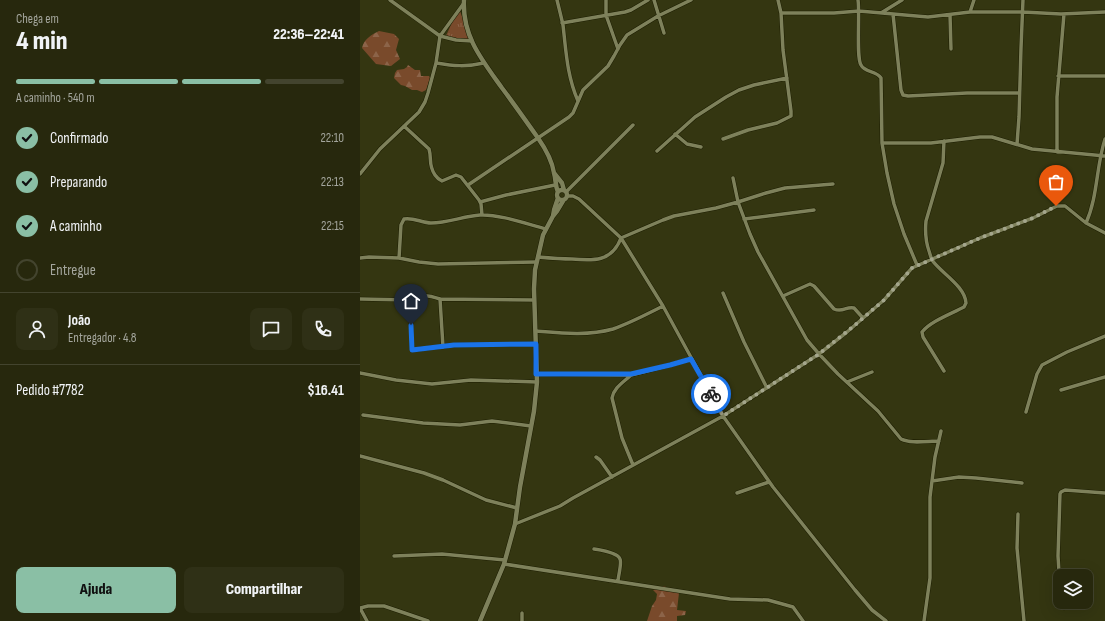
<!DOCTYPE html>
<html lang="pt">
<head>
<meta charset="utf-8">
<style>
  :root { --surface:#27280d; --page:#2f3016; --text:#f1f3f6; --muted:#a4a69d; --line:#43442e; --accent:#8abfa5 }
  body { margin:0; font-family:"Sofia Sans Condensed",sans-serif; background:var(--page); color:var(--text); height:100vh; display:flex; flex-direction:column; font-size:15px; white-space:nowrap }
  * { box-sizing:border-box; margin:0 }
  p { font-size:13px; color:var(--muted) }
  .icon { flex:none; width:22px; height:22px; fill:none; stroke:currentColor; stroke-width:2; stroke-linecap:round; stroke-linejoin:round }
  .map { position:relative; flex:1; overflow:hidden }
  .drawer { display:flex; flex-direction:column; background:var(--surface); width:360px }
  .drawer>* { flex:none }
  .controls { position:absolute; left:693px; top:569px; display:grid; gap:8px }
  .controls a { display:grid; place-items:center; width:40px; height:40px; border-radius:8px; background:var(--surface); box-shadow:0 4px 16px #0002,0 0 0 1px var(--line); font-size:20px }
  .pin { position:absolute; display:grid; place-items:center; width:34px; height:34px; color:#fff; margin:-41px -17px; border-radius:50% 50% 50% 0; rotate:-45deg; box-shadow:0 0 4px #0007 }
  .pin .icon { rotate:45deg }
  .courier { position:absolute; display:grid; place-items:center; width:40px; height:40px; margin:-20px; border:3px solid #1a73e8; border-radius:50%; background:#fff; color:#222; box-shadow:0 1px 5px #0007 }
  .headline em { font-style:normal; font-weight:800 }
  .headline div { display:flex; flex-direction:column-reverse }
  .headline { display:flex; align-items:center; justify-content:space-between; height:68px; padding:0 16px }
  h1 { font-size:26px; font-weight:800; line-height:30px }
  .bar { display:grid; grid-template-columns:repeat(4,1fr); gap:6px 4px; align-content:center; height:48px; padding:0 16px }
  .bar i { height:5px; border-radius:3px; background:var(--line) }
  .bar .active { background:var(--accent) }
  .bar p { grid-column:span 4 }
  .line { display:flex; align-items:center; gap:10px; padding:0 16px; border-top:1px solid var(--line) }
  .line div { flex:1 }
  .round { display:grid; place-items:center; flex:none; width:42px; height:42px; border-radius:8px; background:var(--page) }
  ol { padding:0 16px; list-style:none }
  li { display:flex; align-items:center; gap:12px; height:44px }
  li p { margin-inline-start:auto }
  li .icon { padding:4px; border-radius:50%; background:var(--accent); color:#111; stroke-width:4 }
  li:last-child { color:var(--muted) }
  li i { width:22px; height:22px; border:2px solid var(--line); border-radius:50% }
  .primary-button { display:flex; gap:8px; margin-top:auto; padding:8px 16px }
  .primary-button a { flex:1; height:46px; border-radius:8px; background:var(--accent); color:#111; font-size:16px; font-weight:800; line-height:46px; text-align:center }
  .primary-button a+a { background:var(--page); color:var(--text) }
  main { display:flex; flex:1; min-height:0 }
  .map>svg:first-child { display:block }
  .grass { fill:url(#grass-tufts) }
  .forest { fill:url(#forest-firs) }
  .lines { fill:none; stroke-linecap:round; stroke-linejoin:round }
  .minor-casing { stroke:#1c1d00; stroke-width:4.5 }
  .tertiary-casing { stroke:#1c1d00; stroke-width:5.5 }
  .minor { stroke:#7e815b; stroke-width:3.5 }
  .tertiary { stroke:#7e815b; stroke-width:4.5 }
  .done { stroke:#a4a68c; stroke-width:4; stroke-dasharray:0 7.2 }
  .route { stroke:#1a73e8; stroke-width:5 }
</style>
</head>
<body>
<main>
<section class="drawer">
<div class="headline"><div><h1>4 min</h1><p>Chega em</p></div><em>22:36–22:41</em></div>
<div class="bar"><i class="active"></i><i class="active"></i><i class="active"></i><i></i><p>A caminho · 540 m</p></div>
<ol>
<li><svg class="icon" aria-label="check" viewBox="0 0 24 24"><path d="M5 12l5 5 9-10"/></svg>Confirmado<p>22:10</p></li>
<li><svg class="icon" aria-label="check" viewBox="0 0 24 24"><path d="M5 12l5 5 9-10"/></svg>Preparando<p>22:13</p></li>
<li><svg class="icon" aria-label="check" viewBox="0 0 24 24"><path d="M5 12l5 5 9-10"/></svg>A caminho<p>22:15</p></li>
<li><i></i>Entregue</li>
</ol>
<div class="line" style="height:72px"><a class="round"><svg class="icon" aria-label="person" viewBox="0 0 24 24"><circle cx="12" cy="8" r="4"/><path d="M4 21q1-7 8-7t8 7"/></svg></a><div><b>João</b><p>Entregador · 4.8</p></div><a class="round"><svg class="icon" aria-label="chat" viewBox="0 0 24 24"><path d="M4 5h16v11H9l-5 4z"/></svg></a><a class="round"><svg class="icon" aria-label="phone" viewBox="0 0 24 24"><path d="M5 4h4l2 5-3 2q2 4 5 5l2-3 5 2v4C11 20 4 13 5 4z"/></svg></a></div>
<div class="line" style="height:52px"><div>Pedido #7782</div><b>$16.41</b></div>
<div class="primary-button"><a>Ajuda</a><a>Compartilhar</a></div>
</section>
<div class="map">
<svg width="745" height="621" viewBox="0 0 745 621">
  <defs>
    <pattern id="grass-tufts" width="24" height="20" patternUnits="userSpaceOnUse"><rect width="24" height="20" fill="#794a2b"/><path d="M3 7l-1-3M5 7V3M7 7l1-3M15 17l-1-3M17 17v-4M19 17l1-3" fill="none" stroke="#8c6449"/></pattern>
    <pattern id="forest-firs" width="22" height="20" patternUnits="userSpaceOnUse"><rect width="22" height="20" fill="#794a2b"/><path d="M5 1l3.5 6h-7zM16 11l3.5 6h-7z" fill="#8c6449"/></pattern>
  </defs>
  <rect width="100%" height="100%" fill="#343611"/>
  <path class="grass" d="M100,11L111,40L85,38L95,16Z"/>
  <path class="forest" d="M19,31L34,34L39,39L36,50L40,59L31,66L16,64L2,48C4,39 11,35 19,31Z
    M48,65L55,70H60L61,76H69L70,78L66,90L62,92L57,90H52L45,86L41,85L34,78L35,73L37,70L44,69L47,67Z
    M304,586L319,593L317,610L326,611L325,615L317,616V621H287L292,606L296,600L297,594L293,590Z"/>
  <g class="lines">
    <defs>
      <path id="minor" d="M30,0L80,36L96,40L112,41
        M197,0C199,8 201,16 203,25C206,51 207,76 218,101
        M246,0V15L258,49
        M294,0L304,33
        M498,0C500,13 496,58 501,65C505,73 516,70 521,78L522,143L527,173L534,204L544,234L557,265
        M610,12L614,0
        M421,13H474L499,11L568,17L610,12H663L701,14L745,12
        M521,13L542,0
        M533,14L541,90L543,95L548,96L607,93H659
        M590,15L591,49
        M202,23L265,12L271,10L288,0
        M76,63C94,66 106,67 124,63
        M698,76H745
        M44,126L69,149C72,159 68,165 75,175C77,178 78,179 82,181L96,175L101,177L119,200L121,204L122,215
        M315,134L327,144L341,147
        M363,139L388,130L417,123L431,116V111L423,50L421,13L418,0
        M522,143H571L620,137H632L672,149L745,156
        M657,144L659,117L661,48L663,0
        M297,151L335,117L366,97L379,90L394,85L427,78
        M697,152V97L704,14
        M0,174L20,149L59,112L65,102L68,93L76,63L80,36L104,3
        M373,178L378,202L390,234L398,252L447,340L459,354L478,374L518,411L541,439C551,444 567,441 579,441
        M108,185L209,117L213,113L223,90L248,66L254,56L260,45L267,35L298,16L331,0
        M206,192L273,125
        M208,196H213L219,199L261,238L303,306L363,416L413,487L495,590L512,610L526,621
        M120,202L146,195L195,185
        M384,219L454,210
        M726,223L745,233
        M178,257C189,258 200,259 212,259C233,261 252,262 261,238L303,220L314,216L356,208L378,202L406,193L425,188L473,184
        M0,258L9,257L39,258L59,262L78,264L176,262
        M39,258L41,225L44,219C53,217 62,223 71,223C88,223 104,216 120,215C139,214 167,224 186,229
        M363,293L384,342L407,388
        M423,296L450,284L454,286L474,309C483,313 486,306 494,308L503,318
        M0,299L50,300L52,350L95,345L176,344
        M50,300C61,294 68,295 80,299
        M176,331C201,333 228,336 253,329C270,323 287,314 303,306
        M83,347L80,299L174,300
        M584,371L563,337L562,332C571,321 591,314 604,307L606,303C605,286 581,273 572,260C571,258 570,254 569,251C565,240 565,232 566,221L583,163L584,141
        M0,373L36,380L72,384L111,380L177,382
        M177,374L271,375L310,365L331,359
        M271,375C264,382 254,387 252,398L262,438L273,465
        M487,382L512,372
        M701,390L745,377
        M666,412L677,374L682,365L707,352L745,336
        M3,415L63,423L100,425L132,421L171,426
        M0,456L64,473L83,480L126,500L157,508
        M236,457L240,460L252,477
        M572,481L599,477L616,478L662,483
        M377,493L409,482
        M658,514L657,548L664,621
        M155,524L200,506L213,498L363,416L459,354L487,332L524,300L552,268L620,238L673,218L697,206H705L726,223C738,196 736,167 745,139
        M234,549C240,550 257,552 260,559C262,563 258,577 258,581
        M34,556L82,554L145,560
        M144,564L370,599L408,600L426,605L433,607L443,621
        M700,588L698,556L700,494L701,492L705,490L745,493
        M703,602L704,608
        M0,608L8,606H24L68,621
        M0,608L7,621
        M162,621V613
        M564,621L570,578V497L575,457L581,431"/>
      <path id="tertiary" d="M104,0C102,36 122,60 142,88C154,104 166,121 178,138C185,148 192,160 194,173C196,180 195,185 198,192
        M194,173L202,183L204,190
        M197 195a5 5 0 1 1 10 0a5 5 0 1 1-10 0Z
        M193,216L194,210L198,198
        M120,621L144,564L155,524L160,487L174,411L177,382L174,289L175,270L183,235L193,216L197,211L203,201"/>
    </defs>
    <use href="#minor" class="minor-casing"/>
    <use href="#tertiary" class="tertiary-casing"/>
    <use href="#minor" class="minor"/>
    <use href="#tertiary" class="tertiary"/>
  </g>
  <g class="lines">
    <path class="done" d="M351,394L363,416L459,354L495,325L524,300L552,268L620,238L673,218L696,206"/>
    <path class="route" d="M51,325L52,350L94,345L176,344V374H271L310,365L331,359L351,394"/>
  </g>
</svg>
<div class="controls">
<a><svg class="icon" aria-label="layers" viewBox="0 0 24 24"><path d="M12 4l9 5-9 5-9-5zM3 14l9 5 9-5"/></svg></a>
</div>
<div class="pin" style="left:696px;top:206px;background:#ea580c"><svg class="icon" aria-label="bag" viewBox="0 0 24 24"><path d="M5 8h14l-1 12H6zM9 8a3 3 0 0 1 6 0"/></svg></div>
<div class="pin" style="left:51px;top:325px;background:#1f2937"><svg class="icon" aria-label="home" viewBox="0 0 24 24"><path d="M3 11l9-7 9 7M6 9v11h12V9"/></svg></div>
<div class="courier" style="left:351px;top:394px"><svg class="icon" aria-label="bike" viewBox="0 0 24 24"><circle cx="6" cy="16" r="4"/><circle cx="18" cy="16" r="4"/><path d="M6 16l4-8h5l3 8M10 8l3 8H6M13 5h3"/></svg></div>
</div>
</main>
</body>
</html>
